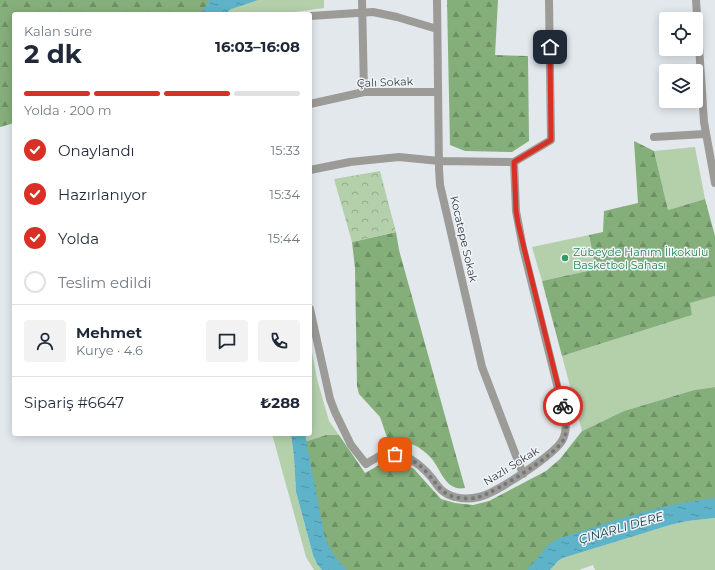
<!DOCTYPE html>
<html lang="tr">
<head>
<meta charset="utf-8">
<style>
  :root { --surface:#fff; --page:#f2f2f3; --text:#1f2937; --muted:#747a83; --line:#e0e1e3; --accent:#d93025 }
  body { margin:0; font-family:Montserrat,sans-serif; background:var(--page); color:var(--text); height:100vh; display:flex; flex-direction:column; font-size:15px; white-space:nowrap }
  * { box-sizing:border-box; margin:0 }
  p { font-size:13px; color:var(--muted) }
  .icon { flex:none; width:22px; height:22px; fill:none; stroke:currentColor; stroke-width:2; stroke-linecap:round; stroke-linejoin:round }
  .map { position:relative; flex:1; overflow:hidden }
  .drawer { position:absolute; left:12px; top:12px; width:300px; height:424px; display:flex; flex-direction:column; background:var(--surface); border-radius:4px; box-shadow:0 2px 10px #0003 }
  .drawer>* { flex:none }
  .fabs { position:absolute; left:659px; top:12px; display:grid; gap:8px }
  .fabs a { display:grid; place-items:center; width:44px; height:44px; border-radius:4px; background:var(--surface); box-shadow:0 2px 10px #0003; font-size:20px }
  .pin { position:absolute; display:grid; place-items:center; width:34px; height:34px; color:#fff; margin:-17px; border-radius:8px; box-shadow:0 2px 6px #0006 }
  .courier { position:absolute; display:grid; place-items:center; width:40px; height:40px; margin:-20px; border:3px solid #d93025; border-radius:50%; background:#fff; color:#222; box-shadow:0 1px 5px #0007 }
  .summary em { font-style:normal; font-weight:700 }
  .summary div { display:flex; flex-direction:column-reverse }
  .summary { display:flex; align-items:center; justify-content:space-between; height:68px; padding:0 12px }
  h1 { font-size:26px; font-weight:700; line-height:30px }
  .bar { display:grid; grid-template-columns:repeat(4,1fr); gap:6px 4px; align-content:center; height:48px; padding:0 12px }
  .bar i { height:5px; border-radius:3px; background:var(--line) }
  .bar .on { background:var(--accent) }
  .bar p { grid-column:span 4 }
  .line { display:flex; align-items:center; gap:10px; padding:0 12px; border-top:1px solid var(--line) }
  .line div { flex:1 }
  .round { display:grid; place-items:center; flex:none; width:42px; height:42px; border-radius:4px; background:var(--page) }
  ol { padding:0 12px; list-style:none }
  li { display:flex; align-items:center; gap:12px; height:44px }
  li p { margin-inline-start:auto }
  li .icon { padding:4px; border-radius:50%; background:var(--accent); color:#fff; stroke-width:4 }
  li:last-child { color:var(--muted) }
  li i { width:22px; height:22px; border:2px solid var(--line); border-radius:50% }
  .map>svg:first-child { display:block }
  .green { fill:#b3d0ab }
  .forest { fill:url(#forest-firs) }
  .park { fill:url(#park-crowns) }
  .water { fill:url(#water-ripples) }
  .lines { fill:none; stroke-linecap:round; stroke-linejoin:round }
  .minor { stroke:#9c9b98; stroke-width:8 }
  .done { stroke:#74787a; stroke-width:4; stroke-dasharray:0 7.2 }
  .route { stroke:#d93025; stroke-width:5 }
  .leisure-dot { fill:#2e9e5b; stroke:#f0f5fa; stroke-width:1.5 }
  .labels { text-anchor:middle; stroke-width:3; stroke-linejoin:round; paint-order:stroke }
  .street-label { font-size:11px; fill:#383b3c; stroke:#f0f5fa }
  .leisure-label { font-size:11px; fill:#27864d; stroke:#f0f5fa; text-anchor:start }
  .water-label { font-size:12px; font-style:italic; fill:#113942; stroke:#f0f5fa }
</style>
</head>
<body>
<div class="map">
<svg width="715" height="570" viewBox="0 0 715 570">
  <defs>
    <pattern id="forest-firs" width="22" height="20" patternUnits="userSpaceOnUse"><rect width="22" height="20" fill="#85af7a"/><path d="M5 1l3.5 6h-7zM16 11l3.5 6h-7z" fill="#6e9065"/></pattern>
    <pattern id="park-crowns" width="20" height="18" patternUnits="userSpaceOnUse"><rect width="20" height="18" fill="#b3d0ab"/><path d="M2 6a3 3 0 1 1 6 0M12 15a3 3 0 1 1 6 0" fill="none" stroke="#93aa8c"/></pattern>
    <pattern id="water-ripples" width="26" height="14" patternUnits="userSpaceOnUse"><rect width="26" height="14" fill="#5fb3c8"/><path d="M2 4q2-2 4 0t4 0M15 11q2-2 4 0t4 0" fill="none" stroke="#4f93a4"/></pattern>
  </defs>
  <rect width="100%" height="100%" fill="#e2e8ec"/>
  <path class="green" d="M231,0H324V8L279,14H212Z
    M695,147L705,199L668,210L654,151Z
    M589,235L596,269L542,281L532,247Z
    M715,296V387L694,390L624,411L582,431L562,356L692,315L689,303Z
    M310,341L317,379L329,421L339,435H326L301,443L299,434H310Z
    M272,434H291L294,457L296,492L313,555L317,564L322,570H314L306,557Z
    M715,518V570H595L593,565L579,570H550L558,561L563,558L670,525L688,521Z"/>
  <path class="forest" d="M0,0H231L212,14H14V123L0,127Z
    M447,0H498L495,55L528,56L529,141L512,152L465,151L450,145Z
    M634,141L654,151L668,210L705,199L715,236V296L690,303L692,315L562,356L542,281L596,269L589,235L603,232L604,211L638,203Z
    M396,232L399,250L465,488C446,492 441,470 432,459C426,452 417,445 408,443C402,442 396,443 389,443L380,417L359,394L357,386L355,268L352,242Z
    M715,387V508L565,545L536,570H336L328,561L301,443L326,435H339L365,473L381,464L391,462L402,463L414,469L441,499L455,503L473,505L489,501L546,471L560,459L582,431L624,411L694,390Z"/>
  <path class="park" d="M380,171L396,232L352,242L334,179Z"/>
  <path class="water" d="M210,0H258L231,9L225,14H200Z
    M291,434H305L324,534C329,549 336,559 347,570H322L317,564L313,555L296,492L294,457Z
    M715,498V518L688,521L670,525L563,558L558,561L550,570H527L548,545L557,539C609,523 661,503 715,498Z"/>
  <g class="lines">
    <path class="minor" d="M362,0L364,92
      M437,0L439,169L440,185L482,367L523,474
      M696,0L704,122L715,183
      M310,16L373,12L397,17L437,29
      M310,104L364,92H438
      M654,137L705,134
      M514,162L551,140L549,0
      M310,170L350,162L399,157L439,161L514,162
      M310,309L330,399L335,412L351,445L366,464C371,461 377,457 382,455C402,449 420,464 432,478C438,487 443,494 455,497C462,499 471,499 479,497C496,493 556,454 563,439C566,433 566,427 566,421L523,248L516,211L514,162"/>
  </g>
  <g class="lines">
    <path class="done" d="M395,454C409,457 419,463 428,474C437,484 441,494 455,497C463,499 472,499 479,497C496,492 557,454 564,439C568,429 566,416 563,406"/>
    <path class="route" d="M550,47L551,140L514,162L516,211L518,223L524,248L563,406"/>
  </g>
  <circle class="leisure-dot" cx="565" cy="258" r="4"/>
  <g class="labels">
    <g class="street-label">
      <text transform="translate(385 82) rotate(-2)" y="4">Çalı Sokak</text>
      <text transform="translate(464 239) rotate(77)" y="4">Kocatepe Sokak</text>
      <text transform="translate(511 466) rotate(-32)" y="4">Nazlı Sokak</text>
    </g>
    <g class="leisure-label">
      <text x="573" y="256">Zübeyde Hanım İlkokulu<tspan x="573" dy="13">Basketbol Sahası</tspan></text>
    </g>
    <g class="water-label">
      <text transform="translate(621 528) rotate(-16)" y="4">ÇINARLI DERE</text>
    </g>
  </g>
</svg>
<div class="fabs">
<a><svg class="icon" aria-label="locate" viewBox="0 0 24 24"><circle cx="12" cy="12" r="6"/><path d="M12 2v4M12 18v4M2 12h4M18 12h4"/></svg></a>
<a><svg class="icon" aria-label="layers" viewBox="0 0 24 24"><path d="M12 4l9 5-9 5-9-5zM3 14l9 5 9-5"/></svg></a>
</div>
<div class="pin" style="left:395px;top:454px;background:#ea580c"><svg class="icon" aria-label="bag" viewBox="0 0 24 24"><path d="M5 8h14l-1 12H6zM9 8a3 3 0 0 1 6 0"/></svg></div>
<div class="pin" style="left:550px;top:47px;background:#1f2937"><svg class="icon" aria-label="home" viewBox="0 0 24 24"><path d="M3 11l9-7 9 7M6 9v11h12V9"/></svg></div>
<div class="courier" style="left:563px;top:406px"><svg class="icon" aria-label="bike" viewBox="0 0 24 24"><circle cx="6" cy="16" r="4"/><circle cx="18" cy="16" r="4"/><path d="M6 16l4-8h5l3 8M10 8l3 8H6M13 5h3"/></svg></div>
<section class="drawer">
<div class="summary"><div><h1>2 dk</h1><p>Kalan süre</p></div><em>16:03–16:08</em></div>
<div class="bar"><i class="on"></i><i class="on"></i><i class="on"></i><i></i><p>Yolda · 200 m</p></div>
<ol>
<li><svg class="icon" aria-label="check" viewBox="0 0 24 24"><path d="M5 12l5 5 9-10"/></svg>Onaylandı<p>15:33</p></li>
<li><svg class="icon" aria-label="check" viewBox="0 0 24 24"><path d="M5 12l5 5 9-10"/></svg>Hazırlanıyor<p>15:34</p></li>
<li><svg class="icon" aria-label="check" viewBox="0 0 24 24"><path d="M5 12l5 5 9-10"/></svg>Yolda<p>15:44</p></li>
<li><i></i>Teslim edildi</li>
</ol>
<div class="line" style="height:72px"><a class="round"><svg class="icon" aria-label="person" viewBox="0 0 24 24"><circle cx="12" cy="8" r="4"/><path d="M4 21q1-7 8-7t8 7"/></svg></a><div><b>Mehmet</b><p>Kurye · 4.6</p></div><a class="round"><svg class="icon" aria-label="chat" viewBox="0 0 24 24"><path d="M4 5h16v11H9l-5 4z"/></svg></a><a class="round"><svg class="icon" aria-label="phone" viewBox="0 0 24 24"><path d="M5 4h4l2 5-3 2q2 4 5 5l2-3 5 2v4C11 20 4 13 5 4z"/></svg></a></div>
<div class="line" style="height:52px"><div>Sipariş #6647</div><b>₺288</b></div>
</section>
</div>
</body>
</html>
